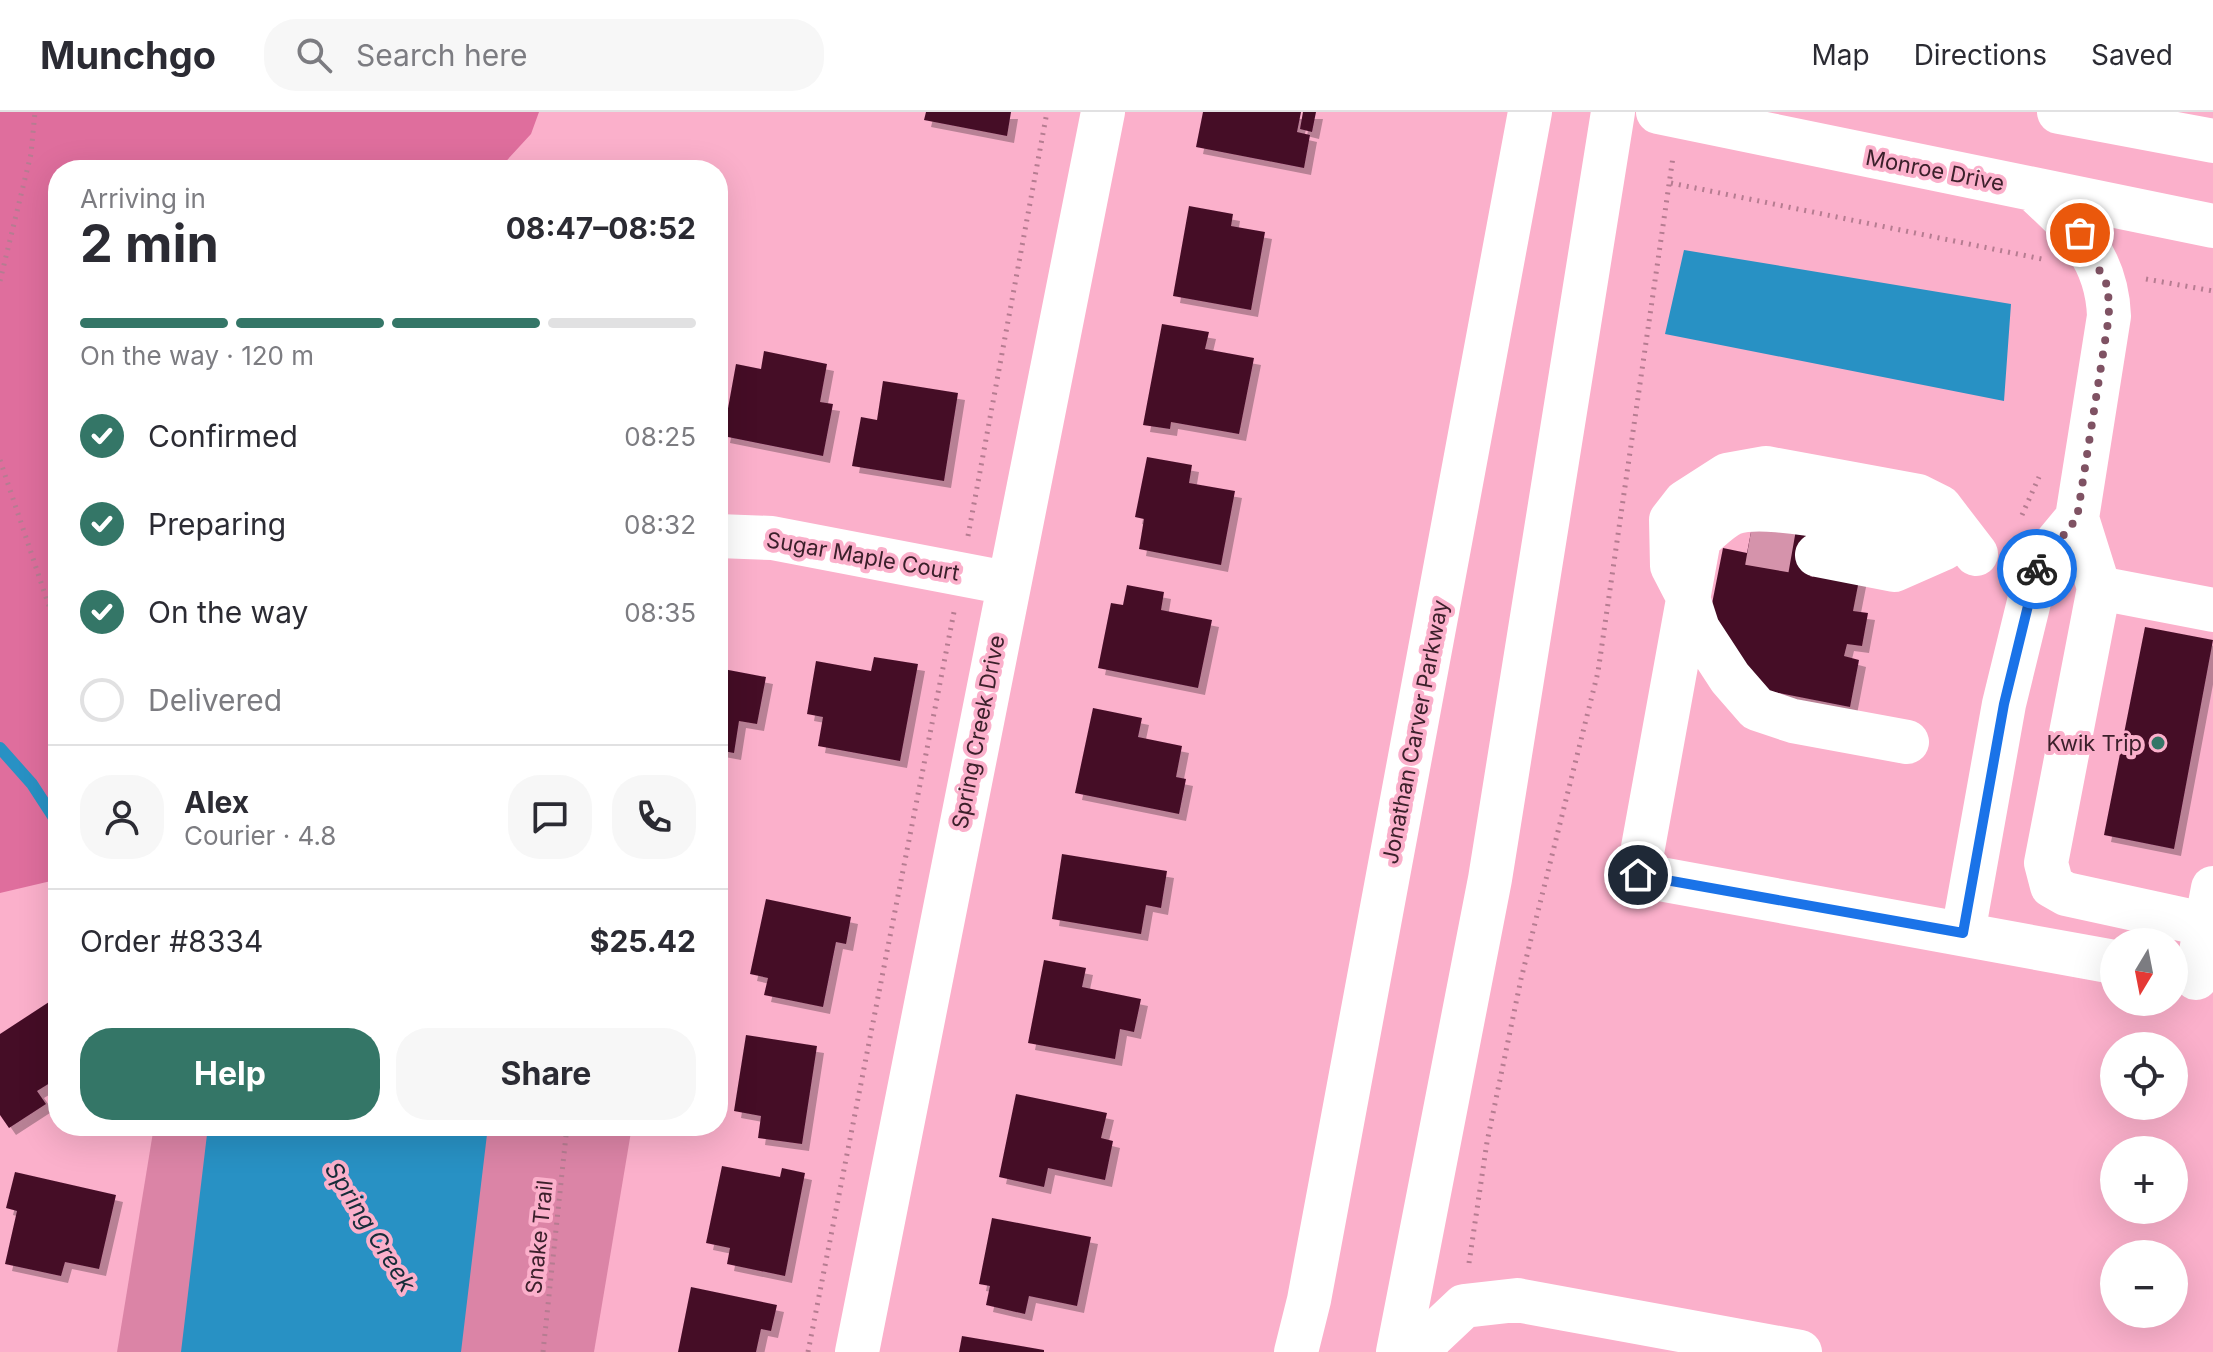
<!DOCTYPE html>
<html lang="en">
<head>
<meta charset="utf-8">
<style>
  :root { --surface:#fff; --page:#f7f7f7; --text:#2b2b33; --muted:#7c7c81; --line:#e1e1e2; --accent:#347667 }
  body { margin:0; font-family:Inter,sans-serif; background:var(--page); color:var(--text); height:100vh; display:flex; flex-direction:column; font-size:30px; white-space:nowrap }
  * { box-sizing:border-box; margin:0 }
  p { font-size:26px; color:var(--muted) }
  .icon { flex:none; width:44px; height:44px; fill:none; stroke:currentColor; stroke-width:2; stroke-linecap:round; stroke-linejoin:round }
  .map { position:relative; flex:1; overflow:hidden }
  .drawer { position:absolute; left:48px; top:48px; width:680px; height:976px; display:flex; flex-direction:column; background:var(--surface); border-radius:32px; box-shadow:0 8px 32px #0002 }
  .drawer>* { flex:none }
  .needle { width:52px; rotate:190deg }
  .controls { position:absolute; left:2100px; top:816px; display:grid; gap:16px }
  .controls a { display:grid; place-items:center; width:88px; height:88px; border-radius:50%; background:var(--surface); box-shadow:0 8px 32px #0002; font-size:40px }
  .pin { position:absolute; display:grid; place-items:center; width:68px; height:68px; color:#fff; margin:-34px; border:4px solid #fff; border-radius:50%; box-shadow:0 2px 8px #0007 }
  .courier { position:absolute; display:grid; place-items:center; width:80px; height:80px; margin:-40px; border:6px solid #1a73e8; border-radius:50%; background:#fff; color:#222; box-shadow:0 2px 10px #0007 }
  .head em { font-style:normal; font-weight:700 }
  .head div { display:flex; flex-direction:column-reverse }
  .head { display:flex; align-items:center; justify-content:space-between; height:136px; padding:0 32px }
  h1 { font-size:52px; font-weight:700; line-height:60px }
  .bar { display:grid; grid-template-columns:repeat(4,1fr); gap:12px 8px; align-content:center; height:96px; padding:0 32px }
  .bar i { height:10px; border-radius:6px; background:var(--line) }
  .bar .active { background:var(--accent) }
  .bar p { grid-column:span 4 }
  .line { display:flex; align-items:center; gap:20px; padding:0 32px; border-top:2px solid var(--line) }
  .line div { flex:1 }
  .round { display:grid; place-items:center; flex:none; width:84px; height:84px; border-radius:32px; background:var(--page) }
  ol { padding:0 32px; list-style:none }
  li { display:flex; align-items:center; gap:24px; height:88px }
  li p { margin-inline-start:auto }
  li .icon { padding:8px; border-radius:50%; background:var(--accent); color:#fff; stroke-width:4 }
  li:last-child { color:var(--muted) }
  li i { width:44px; height:44px; border:4px solid var(--line); border-radius:50% }
  .cta { display:flex; gap:16px; margin-top:auto; padding:16px 32px }
  .cta a { flex:1; height:92px; border-radius:32px; background:var(--accent); color:#fff; font-size:32px; font-weight:700; line-height:92px; text-align:center }
  .cta a+a { background:var(--page); color:var(--text) }
  header { display:flex; align-items:center; gap:48px; box-sizing:border-box; height:112px; padding:0 40px; background:var(--surface); border-bottom:2px solid var(--line) }
  header strong { font-size:38px }
  nav { display:flex; gap:44px; margin-inline-start:auto; font-size:28px }
  .search { width:560px; height:72px; background:var(--page); display:flex; align-items:center; gap:20px; box-sizing:border-box; padding:0 28px; border-radius:32px; color:var(--muted); font-size:30px }
  .map>svg:first-child { display:block }
  .green { fill:#db84a6 }
  .forest { fill:#df6e9d }
  .water { fill:#2891c4 }
  .lines { fill:none; stroke-linecap:round; stroke-linejoin:round }
  .stream { stroke:#2891c4; stroke-width:12 }
  .building { fill:#450c28; filter:url(#shadow) }
  .minor-tunnel { stroke:#d593ab; stroke-width:44; stroke-dasharray:44 22; stroke-linecap:butt }
  .path { stroke:#b67c91; stroke-width:5; stroke-dasharray:2 6; stroke-linecap:butt }
  .minor { stroke:#fff; stroke-width:44 }
  .major { stroke:#fff; stroke-width:44 }
  .done { stroke:#7f5263; stroke-width:8; stroke-dasharray:0 14.4 }
  .route { stroke:#1a73e8; stroke-width:10 }
  .poi-dot { fill:#347667; stroke:#fbb0cb; stroke-width:3 }
  .labels { text-anchor:middle; stroke-width:8; stroke-linejoin:round; paint-order:stroke }
  .street-label { font-size:22px; fill:#3c202b; stroke:#fbb0cb }
  .poi-label { font-size:22px; fill:#3c202b; stroke:#fbb0cb; text-anchor:end }
  .water-label { font-size:24px; font-style:italic; fill:#172d39; stroke:#fbb0cb }
</style>
</head>
<body>
<header>
<strong>Munchgo</strong>
<div class="search"><svg class="icon" aria-label="search" viewBox="0 0 24 24"><circle cx="10" cy="10" r="6"/><path d="M15 15l6 6"/></svg>Search here</div>
<nav><a>Map</a><a>Directions</a><a>Saved</a></nav>
</header>
<div class="map">
<svg width="2213" height="1240" viewBox="0 0 2213 1240">
  <defs>
    <filter id="shadow"><feDropShadow dx="7" dy="7" stdDeviation="0" flood-color="#0004"/></filter>
  </defs>
  <rect width="100%" height="100%" fill="#fbb0cb"/>
  <path class="green" d="M154,1014H632L594,1240H117Z"/>
  <path class="forest" d="M0,0H539L531,22L498,58H58V745L51,769L0,781Z"/>
  <path class="water" d="M1684,138L2011,192L2004,289L1665,222Z
    M208,1014H488L461,1240H181Z"/>
  <g class="lines">
    <path class="stream" d="M0,636L32,672L58,712"/>
  </g>
  <path class="building" d="M926,0H1011L1007,24L924,8Z
    M1203,0H1301L1297,20L1310,23L1304,56L1196,35Z
    M1303,0H1316L1312,20L1300,17Z
    M1189,94L1233,102L1231,114L1265,120L1251,198L1173,184Z
    M1162,212L1209,220L1205,237L1254,246L1239,322L1171,310L1170,317L1143,313Z
    M764,239L827,252L820,290L833,292L823,344L723,324L736,252L761,257Z
    M883,269L958,281L944,369L852,354L861,305L877,308Z
    M1147,345L1192,353L1189,371L1235,379L1221,453L1139,437L1144,407L1135,405Z
    M1754,404L1822,417L1860,463L1853,499L1868,501L1862,534L1847,532L1844,544L1859,548L1850,595L1764,578L1709,507L1723,436L1747,441Z
    M1127,473L1164,480L1161,498L1212,508L1198,576L1098,556L1111,491L1123,493Z
    M2145,515L2213,528L2174,737L2104,723Z
    M874,545L918,552L900,649L818,634L823,605L807,602L816,549L871,559Z
    M718,556L766,565L757,612L739,609L734,641L718,638Z
    M1093,596L1142,606L1138,625L1182,634L1176,665L1186,667L1179,702L1075,681Z
    M1062,742L1167,759L1161,796L1146,793L1141,822L1052,807Z
    M766,787L851,805L846,832L836,830L823,895L764,883L768,866L750,862Z
    M1044,848L1086,856L1082,875L1141,887L1134,920L1120,917L1115,947L1028,931Z
    M49,890L58,905V966L37,979L46,992L9,1016L0,1003V922Z
    M746,923L817,934L802,1032L758,1026L761,1004L734,999Z
    M1016,982L1107,1001L1101,1026L1113,1029L1105,1068L1048,1056L1044,1075L999,1065Z
    M722,1054L780,1065L782,1056L805,1061L785,1164L727,1152L730,1136L706,1131Z
    M15,1060L116,1083L99,1157L65,1150L61,1164L5,1152L17,1099L6,1096Z
    M992,1106L1091,1125L1077,1194L1029,1184L1025,1202L986,1193L990,1174L979,1172Z
    M691,1175L777,1193L771,1219L761,1217L756,1240H678Z
    M962,1224L1044,1238V1240H959Z"/>
  <g class="lines">
    <path class="minor-tunnel" d="M1749,431L1817,443"/>
    <path class="path" d="M1671,71L2042,147
      M2146,167L2213,179
      M0,169L31,42L35,0
      M0,348L58,521
      M2022,403L2039,365
      M968,424L1047,0
      M1469,1151L1487,1030L1521,867L1598,560L1673,45
      M543,1240L567,1014
      M808,1240L954,500"/>
    <path class="minor" d="M1658,0L2213,114
      M2059,0L2213,29
      M2077,406L2099,476L2046,751L2052,774L2066,782L2213,814
      M718,424L772,426L1007,471
      M1944,436C1902,420 1773,387 1733,401C1721,406 1709,419 1699,427L1638,763L2114,850
      M1817,443L1894,458L1944,436
      M2099,476L2213,498
      M1907,630L1793,609L1757,597L1730,566L1698,517L1687,483L1672,454L1671,408L1685,390L1727,363L1766,356L1918,384L1940,395L1976,442
      M1963,821L2004,592L2038,453L2077,406L2109,204C2107,145 2075,116 2034,78
      M2196,866L2213,776
      M857,1240L1103,0
      M1423,1240L1430,1226L1464,1194L1517,1188L1800,1240"/>
    <path class="major" d="M1296,1240L1309,1188L1530,0
      M1398,1240L1490,767L1613,0"/>
  </g>
  <g class="lines">
    <path class="done" d="M2037,457L2077,406L2109,204L2108,175L2080,121"/>
    <path class="route" d="M1638,763L1963,821L2004,592L2037,457"/>
  </g>
  <circle class="poi-dot" cx="2158" cy="631" r="8"/>
  <g class="labels">
    <g class="street-label">
      <text transform="translate(1935 58) rotate(11)" y="8">Monroe Drive</text>
      <text transform="translate(863 444) rotate(10)" y="8">Sugar Maple Court</text>
      <text transform="translate(978 620) rotate(-79)" y="8">Spring Creek Drive</text>
      <text transform="translate(1415 620) rotate(-79)" y="8">Jonathan Carver Parkway</text>
      <text transform="translate(539 1125) rotate(-84)" y="8">Snake Trail</text>
    </g>
    <g class="poi-label">
      <text x="2142" y="639">Kwik Trip</text>
    </g>
    <g class="water-label">
      <text transform="translate(370 1115) rotate(58)" y="8">Spring Creek</text>
    </g>
  </g>
</svg>
<div class="controls">
<a><svg class="needle" viewBox="-14 -14 28 28"><path d="M0-13l5 13h-10z" fill="#e53935"/><path d="M0 13l5-13h-10z" fill="#7c7c81"/></svg></a>
<a><svg class="icon" aria-label="locate" viewBox="0 0 24 24"><circle cx="12" cy="12" r="6"/><path d="M12 2v4M12 18v4M2 12h4M18 12h4"/></svg></a>
<a>+</a>
<a>−</a>
</div>
<div class="pin" style="left:2080px;top:121px;background:#ea580c"><svg class="icon" aria-label="bag" viewBox="0 0 24 24"><path d="M5 8h14l-1 12H6zM9 8a3 3 0 0 1 6 0"/></svg></div>
<div class="pin" style="left:1638px;top:763px;background:#1f2937"><svg class="icon" aria-label="home" viewBox="0 0 24 24"><path d="M3 11l9-7 9 7M6 9v11h12V9"/></svg></div>
<div class="courier" style="left:2037px;top:457px"><svg class="icon" aria-label="bike" viewBox="0 0 24 24"><circle cx="6" cy="16" r="4"/><circle cx="18" cy="16" r="4"/><path d="M6 16l4-8h5l3 8M10 8l3 8H6M13 5h3"/></svg></div>
<section class="drawer">
<div class="head"><div><h1>2 min</h1><p>Arriving in</p></div><em>08:47–08:52</em></div>
<div class="bar"><i class="active"></i><i class="active"></i><i class="active"></i><i></i><p>On the way · 120 m</p></div>
<ol>
<li><svg class="icon" aria-label="check" viewBox="0 0 24 24"><path d="M5 12l5 5 9-10"/></svg>Confirmed<p>08:25</p></li>
<li><svg class="icon" aria-label="check" viewBox="0 0 24 24"><path d="M5 12l5 5 9-10"/></svg>Preparing<p>08:32</p></li>
<li><svg class="icon" aria-label="check" viewBox="0 0 24 24"><path d="M5 12l5 5 9-10"/></svg>On the way<p>08:35</p></li>
<li><i></i>Delivered</li>
</ol>
<div class="line" style="height:144px"><a class="round"><svg class="icon" aria-label="person" viewBox="0 0 24 24"><circle cx="12" cy="8" r="4"/><path d="M4 21q1-7 8-7t8 7"/></svg></a><div><b>Alex</b><p>Courier · 4.8</p></div><a class="round"><svg class="icon" aria-label="chat" viewBox="0 0 24 24"><path d="M4 5h16v11H9l-5 4z"/></svg></a><a class="round"><svg class="icon" aria-label="phone" viewBox="0 0 24 24"><path d="M5 4h4l2 5-3 2q2 4 5 5l2-3 5 2v4C11 20 4 13 5 4z"/></svg></a></div>
<div class="line" style="height:104px"><div>Order #8334</div><b>$25.42</b></div>
<div class="cta"><a>Help</a><a>Share</a></div>
</section>
</div>
</body>
</html>
